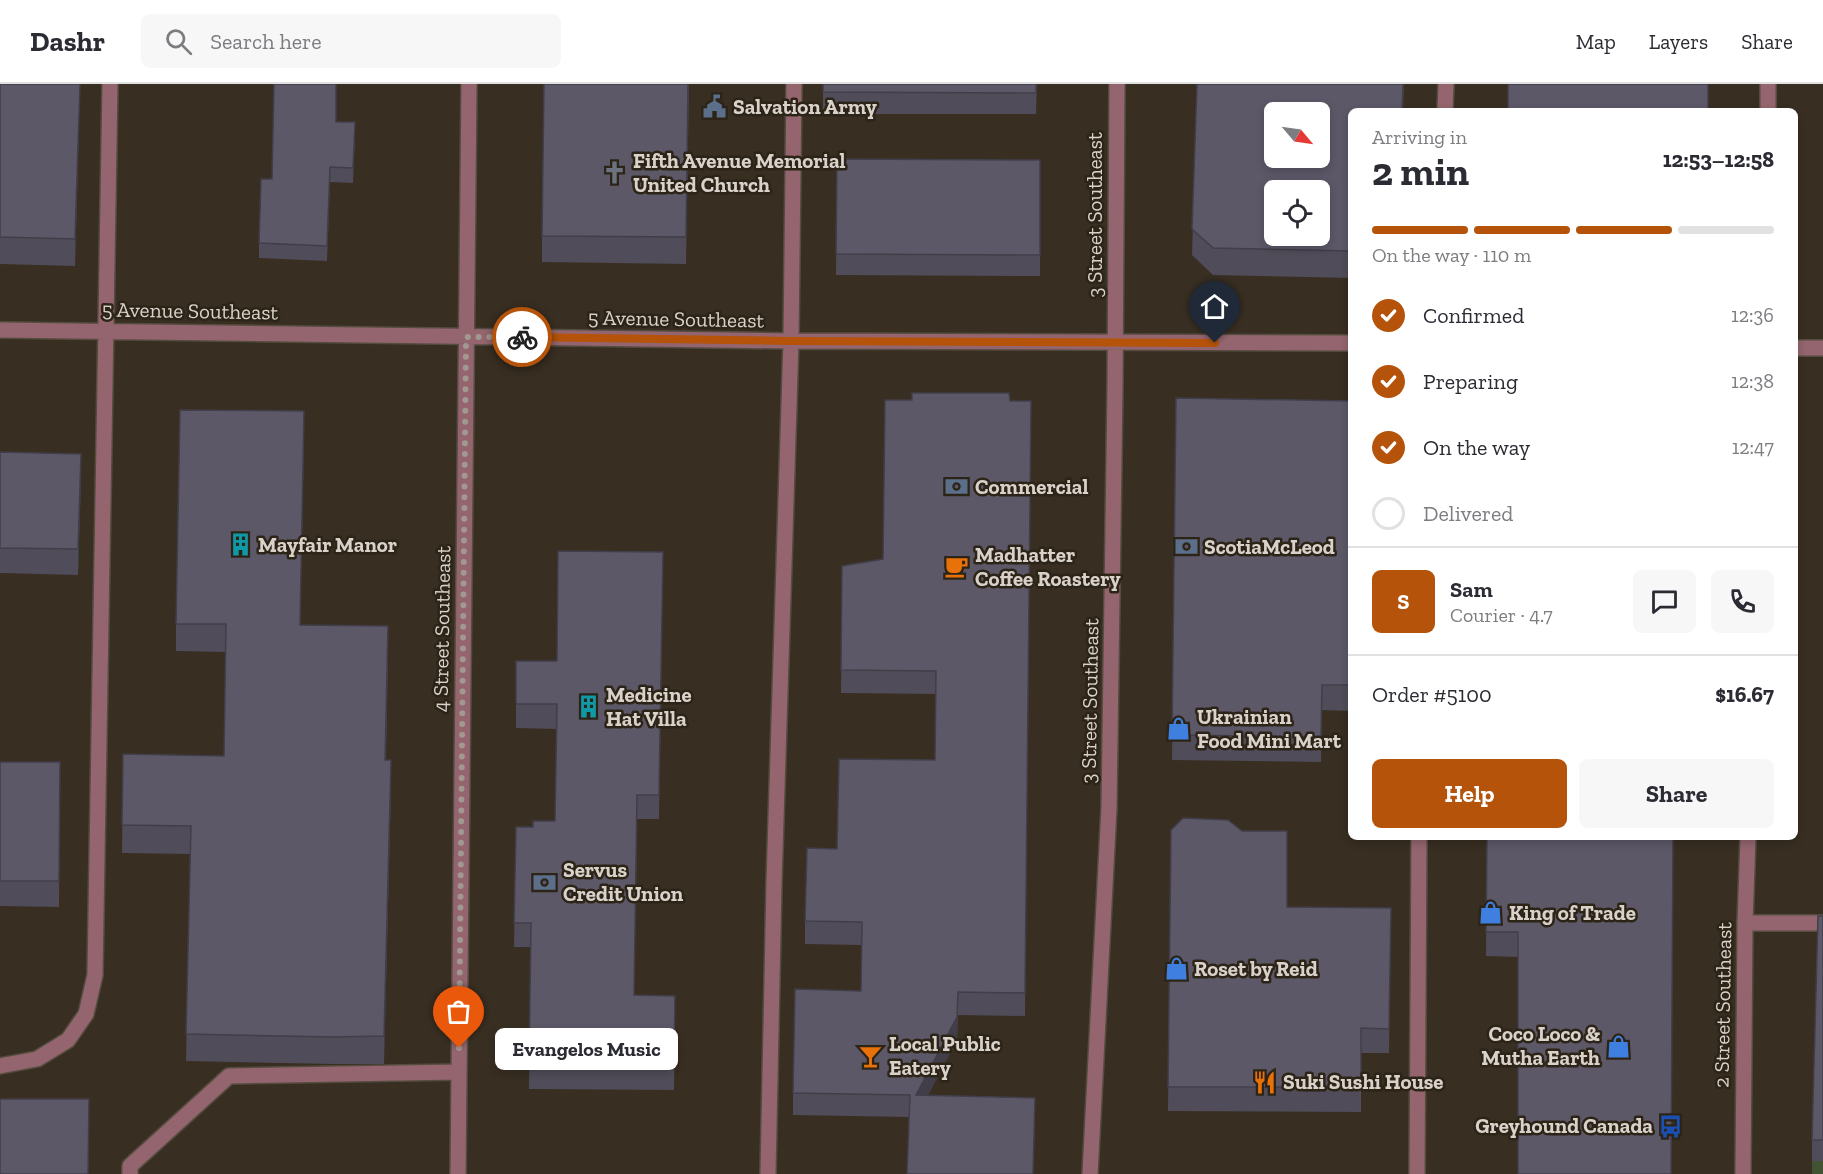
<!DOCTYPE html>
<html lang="en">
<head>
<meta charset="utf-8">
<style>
  :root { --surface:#fff; --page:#f7f7f7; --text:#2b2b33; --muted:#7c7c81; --line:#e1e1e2; --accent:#b45309 }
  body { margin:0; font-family:"Zilla Slab",serif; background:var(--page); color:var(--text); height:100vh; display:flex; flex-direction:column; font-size:22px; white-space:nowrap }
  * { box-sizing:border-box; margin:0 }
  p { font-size:20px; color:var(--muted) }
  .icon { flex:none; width:33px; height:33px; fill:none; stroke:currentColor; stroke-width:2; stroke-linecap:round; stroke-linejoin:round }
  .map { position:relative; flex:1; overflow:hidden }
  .sheet { position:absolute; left:1348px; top:24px; width:450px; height:732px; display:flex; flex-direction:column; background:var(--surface); border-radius:9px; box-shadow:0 3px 9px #0003 }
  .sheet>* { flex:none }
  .needle { width:39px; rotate:119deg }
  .controls { position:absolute; left:1264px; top:18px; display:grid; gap:12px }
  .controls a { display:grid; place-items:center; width:66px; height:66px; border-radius:9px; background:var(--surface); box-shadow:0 3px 9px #0003; font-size:30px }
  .pin { position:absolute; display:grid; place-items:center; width:51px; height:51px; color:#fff; margin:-62px -26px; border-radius:50% 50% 50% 0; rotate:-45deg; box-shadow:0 0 6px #0007 }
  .pin .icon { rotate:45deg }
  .courier { position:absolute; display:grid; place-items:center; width:60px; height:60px; margin:-30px; border:4px solid #b45309; border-radius:50%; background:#fff; color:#222; box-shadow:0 2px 8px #0007 }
  .bubble { position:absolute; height:42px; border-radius:9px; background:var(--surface); box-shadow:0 3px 9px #0003; font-size:20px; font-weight:700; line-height:42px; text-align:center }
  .head em { font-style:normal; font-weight:700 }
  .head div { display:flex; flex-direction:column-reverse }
  .head { display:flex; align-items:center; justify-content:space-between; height:102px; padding:0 24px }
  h1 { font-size:39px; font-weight:700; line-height:45px }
  .bar { display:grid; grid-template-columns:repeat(4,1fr); gap:9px 6px; align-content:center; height:72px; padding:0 24px }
  .bar i { height:8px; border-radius:4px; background:var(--line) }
  .bar .current { background:var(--accent) }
  .bar p { grid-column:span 4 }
  .line { display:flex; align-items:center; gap:15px; padding:0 24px; border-top:2px solid var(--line) }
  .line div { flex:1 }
  .round { display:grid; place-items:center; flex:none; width:63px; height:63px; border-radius:9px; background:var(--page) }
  ol { padding:0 24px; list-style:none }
  li { display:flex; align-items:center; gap:18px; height:66px }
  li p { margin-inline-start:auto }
  li .icon { padding:6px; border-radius:50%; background:var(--accent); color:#fff; stroke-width:4 }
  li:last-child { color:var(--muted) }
  li i { width:33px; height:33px; border:3px solid var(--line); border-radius:50% }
  .primary-button { display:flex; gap:12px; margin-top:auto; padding:12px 24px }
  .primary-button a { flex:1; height:69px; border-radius:9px; background:var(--accent); color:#fff; font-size:24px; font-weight:700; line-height:69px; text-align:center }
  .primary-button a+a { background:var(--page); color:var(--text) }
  header { display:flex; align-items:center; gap:36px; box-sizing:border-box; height:84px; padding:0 30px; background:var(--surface); border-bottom:2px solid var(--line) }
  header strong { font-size:28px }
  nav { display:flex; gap:33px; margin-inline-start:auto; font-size:21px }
  .search { width:420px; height:54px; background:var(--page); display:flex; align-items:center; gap:15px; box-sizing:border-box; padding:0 21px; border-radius:9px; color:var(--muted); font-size:22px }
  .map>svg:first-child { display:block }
  .green { fill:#425333 }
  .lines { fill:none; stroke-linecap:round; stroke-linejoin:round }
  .minor-casing { stroke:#554c40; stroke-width:18 }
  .minor { stroke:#94656e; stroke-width:15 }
  .wall { fill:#504c59 }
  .shaded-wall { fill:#413e49 }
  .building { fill:#5d5868; stroke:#413e49; stroke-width:1.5; fill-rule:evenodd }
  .done { stroke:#a19990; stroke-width:6; stroke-dasharray:0 10.8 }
  .route { stroke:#b45309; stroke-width:8 }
  .labels { text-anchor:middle; stroke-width:5; stroke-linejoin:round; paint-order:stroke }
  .poi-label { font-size:21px; font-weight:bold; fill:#d9d2cb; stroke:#2d2418; text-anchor:start }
  .street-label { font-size:21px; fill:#d9d2cb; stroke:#2d2418 }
</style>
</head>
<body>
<header>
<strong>Dashr</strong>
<div class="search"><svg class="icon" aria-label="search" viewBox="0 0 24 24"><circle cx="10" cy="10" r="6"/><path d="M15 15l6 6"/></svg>Search here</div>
<nav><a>Map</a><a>Layers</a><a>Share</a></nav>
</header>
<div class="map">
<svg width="1823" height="1090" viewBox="0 0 1823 1090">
  <rect width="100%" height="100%" fill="#382e22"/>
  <path class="green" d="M1812,1077H1823V1090H1812Z"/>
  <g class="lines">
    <defs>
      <path id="minor" d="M1445,27L1446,0
        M1768,27V0
        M0,246L791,257L1352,259
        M1796,264H1823
        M1745,839H1823
        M0,982L37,975L68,956L86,930L95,891L110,0
        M130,1090V1082L229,992L458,988
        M458,1090L469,0
        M768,1090L774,799L791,257L794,0
        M1090,1090L1109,724L1115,303L1117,0
        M1417,1090L1419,753
        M1743,1090L1745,839L1748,753"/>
    </defs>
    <use href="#minor" class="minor-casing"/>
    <use href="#minor" class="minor"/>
  </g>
  <path class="wall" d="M0,0H80L75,182L0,180Z
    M689,0L686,180L542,178V152Z
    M823,0H1037L1036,30H823Z
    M1197,0H1404L1403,27H1352V194L1213,191L1192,171Z
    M336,38L355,53L353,99L330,98L327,177L259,174V159L272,95Z
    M837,75L1040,76V192L836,191Z
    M1176,314L1352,317V627L1322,626L1321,678L1172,676Z
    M1010,317H1031L1025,932L958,931L957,956L928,1011L1035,1037L1033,1090H907L909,1033L793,1031V1009L861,907V861L805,860V837L837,765L935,676L936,610L841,609L842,482L883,475Z
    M304,355L300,541L388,570L386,676L391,703L384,980H334L186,977L190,770L122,769L123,670L224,672L226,568L176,567V540Z
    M0,368L81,395L78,491L0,489Z
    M663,468L659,735H637L634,911L675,936L674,1006L529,1005L531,863H514L516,743H533L555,737L557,645L516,644V577H557Z
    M0,678H60L59,823L0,822Z
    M1171,746L1287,823L1391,824L1389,969H1361V1028L1168,1027Z
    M1487,753L1671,1090L1518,873L1486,872Z
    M1823,832V1077H1812V1056Z"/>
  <path class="shaded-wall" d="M80,0V5L75,182V155Z
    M81,370V395L78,491V465Z
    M391,676V703L384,980V952Z
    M958,908L957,956L916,1033V1011Z"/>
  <path class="building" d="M0,0H80L75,155L0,153Z
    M274,0H336V38H355L353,84L330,83L327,162L259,159L261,95H272Z
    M544,0H688L686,153L542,152Z
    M823,0H1036V9L823,8Z
    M1197,0H1403L1402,27H1352V167L1213,164L1192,145ZM1275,28H1320V74H1275ZM1275,106H1320V152H1275Z
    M1508,0H1708V27H1508Z
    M837,75L1040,76V171L836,170Z
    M912,309H1009L1010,317H1031L1025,909L958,908L957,933L916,1011L1035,1014L1033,1090H907L910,1011L793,1009L795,905L861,907L862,838L805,837L807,764L837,765L839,675L935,676L936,587L841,586L842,482L883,475L885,316H912Z
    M1176,314L1352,317V601H1322L1321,653L1172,651Z
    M180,326L304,327L300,541L388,542L385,676H391L384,952L334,953L186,950L191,742L122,741L123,670L224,672L226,540H176Z
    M0,368L81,370L78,465L0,464Z
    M558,467L663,468L659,711H637L634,911L675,912L674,982L529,981L531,839H514L516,743H533V737H555L557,620H516V577H557Z
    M0,678H60L59,797H0Z
    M1183,734L1228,736L1242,747H1287V823L1391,824L1389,945L1361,944V1003H1168L1171,746Z
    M1487,753H1673L1671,1090H1518V848H1486Z
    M1818,832H1823V1056H1812Z
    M0,1015H89L88,1090H0Z"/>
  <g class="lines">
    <path class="done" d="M459,964L466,253H522"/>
    <path class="route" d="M522,253L791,257L1215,259"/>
  </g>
  <defs>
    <symbol id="civic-bare" viewBox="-9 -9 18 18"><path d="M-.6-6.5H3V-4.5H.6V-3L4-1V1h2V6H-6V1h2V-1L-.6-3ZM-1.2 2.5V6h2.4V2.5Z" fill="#5c6f8a" stroke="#2d2418" stroke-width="2.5" paint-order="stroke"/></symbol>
    <symbol id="church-bare" viewBox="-9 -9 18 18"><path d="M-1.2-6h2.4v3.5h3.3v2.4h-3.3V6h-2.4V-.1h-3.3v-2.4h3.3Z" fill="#6b7280" stroke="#2d2418" stroke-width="2.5" paint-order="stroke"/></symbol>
    <symbol id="bank-bare" viewBox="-9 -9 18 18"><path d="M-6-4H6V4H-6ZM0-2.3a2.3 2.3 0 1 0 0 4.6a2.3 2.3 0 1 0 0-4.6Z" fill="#5c6f8a" stroke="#2d2418" stroke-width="2.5" paint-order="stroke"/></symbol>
    <symbol id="building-bare" viewBox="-9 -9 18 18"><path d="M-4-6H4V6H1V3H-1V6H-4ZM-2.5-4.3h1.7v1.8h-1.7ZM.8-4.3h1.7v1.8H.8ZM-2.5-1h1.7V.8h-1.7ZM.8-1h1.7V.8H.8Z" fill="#0f9aa8" stroke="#2d2418" stroke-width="2.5" paint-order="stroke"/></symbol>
    <symbol id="cafe-bare" viewBox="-9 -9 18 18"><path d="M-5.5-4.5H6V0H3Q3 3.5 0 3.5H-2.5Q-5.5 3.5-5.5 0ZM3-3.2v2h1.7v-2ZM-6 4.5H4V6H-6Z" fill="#e8710a" stroke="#2d2418" stroke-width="2.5" paint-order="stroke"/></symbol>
    <symbol id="shop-bare" viewBox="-9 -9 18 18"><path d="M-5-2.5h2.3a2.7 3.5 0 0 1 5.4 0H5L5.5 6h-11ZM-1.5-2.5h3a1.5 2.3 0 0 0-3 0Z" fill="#3f7fe0" stroke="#2d2418" stroke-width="2.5" paint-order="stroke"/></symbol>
    <symbol id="bar-bare" viewBox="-9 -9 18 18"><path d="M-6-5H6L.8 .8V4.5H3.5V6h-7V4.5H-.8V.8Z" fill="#e8710a" stroke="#2d2418" stroke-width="2.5" paint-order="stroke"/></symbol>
    <symbol id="restaurant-bare" viewBox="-9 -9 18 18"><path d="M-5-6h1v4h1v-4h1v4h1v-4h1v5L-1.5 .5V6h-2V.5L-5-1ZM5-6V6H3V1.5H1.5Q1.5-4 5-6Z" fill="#e8710a" stroke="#2d2418" stroke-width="2.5" paint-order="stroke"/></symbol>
    <symbol id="bus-bare" viewBox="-9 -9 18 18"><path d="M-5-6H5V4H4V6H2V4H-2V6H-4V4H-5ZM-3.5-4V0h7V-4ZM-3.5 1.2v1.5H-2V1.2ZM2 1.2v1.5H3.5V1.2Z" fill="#1a4fb4" stroke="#2d2418" stroke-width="2.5" paint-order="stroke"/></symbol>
  </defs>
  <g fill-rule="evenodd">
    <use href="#civic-bare" x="698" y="6" width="33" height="33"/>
    <use href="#church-bare" x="598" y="72" width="33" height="33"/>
    <use href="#bank-bare" x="940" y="386" width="33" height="33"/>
    <use href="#building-bare" x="224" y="444" width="33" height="33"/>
    <use href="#bank-bare" x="1170" y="446" width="33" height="33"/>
    <use href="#cafe-bare" x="940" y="466" width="33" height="33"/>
    <use href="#building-bare" x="572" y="606" width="33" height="33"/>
    <use href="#shop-bare" x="1162" y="628" width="33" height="33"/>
    <use href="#bank-bare" x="528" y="782" width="33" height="33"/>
    <use href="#shop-bare" x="1474" y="812" width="33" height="33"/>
    <use href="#shop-bare" x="1160" y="868" width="33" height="33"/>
    <use href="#shop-bare" x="1602" y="946" width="33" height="33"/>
    <use href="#bar-bare" x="854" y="956" width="33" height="33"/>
    <use href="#restaurant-bare" x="1248" y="982" width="33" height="33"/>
    <use href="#bus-bare" x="1654" y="1026" width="33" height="33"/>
  </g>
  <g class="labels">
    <g class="poi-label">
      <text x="733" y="30">Salvation Army</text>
      <text x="633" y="84">Fifth Avenue Memorial<tspan x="633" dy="24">United Church</tspan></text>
      <text x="975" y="410">Commercial</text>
      <text x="258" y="468">Mayfair Manor</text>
      <text x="1204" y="470">ScotiaMcLeod</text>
      <text x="975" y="478">Madhatter<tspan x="975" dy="24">Coffee Roastery</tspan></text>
      <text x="606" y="618">Medicine<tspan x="606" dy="24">Hat Villa</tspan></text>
      <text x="1197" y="640">Ukrainian<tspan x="1197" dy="24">Food Mini Mart</tspan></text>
      <text x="563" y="793">Servus<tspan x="563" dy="24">Credit Union</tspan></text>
      <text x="1509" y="836">King of Trade</text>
      <text x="1194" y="892">Roset by Reid</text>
      <text x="1600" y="957" text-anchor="end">Coco Loco &amp;<tspan x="1600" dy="24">Mutha Earth</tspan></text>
      <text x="889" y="967">Local Public<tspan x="889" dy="24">Eatery</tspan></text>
      <text x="1283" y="1005">Suki Sushi House</text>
      <text x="1653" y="1049" text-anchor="end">Greyhound Canada</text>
    </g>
    <g class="street-label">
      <text transform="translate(1095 131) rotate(-90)" y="7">3 Street Southeast</text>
      <text transform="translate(190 227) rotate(1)" y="7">5 Avenue Southeast</text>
      <text transform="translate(676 235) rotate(1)" y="7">5 Avenue Southeast</text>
      <text transform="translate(442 545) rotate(-89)" y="7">4 Street Southeast</text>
      <text transform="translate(1090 617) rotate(-89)" y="7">3 Street Southeast</text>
      <text transform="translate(1723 921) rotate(-89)" y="7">2 Street Southeast</text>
    </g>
  </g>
</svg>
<div class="controls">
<a><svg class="needle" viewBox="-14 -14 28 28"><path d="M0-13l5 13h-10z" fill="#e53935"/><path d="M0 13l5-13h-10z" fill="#7c7c81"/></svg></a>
<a><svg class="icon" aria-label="locate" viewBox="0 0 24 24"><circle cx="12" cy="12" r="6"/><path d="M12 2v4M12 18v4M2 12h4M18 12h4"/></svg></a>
</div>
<div class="pin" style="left:459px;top:964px;background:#ea580c"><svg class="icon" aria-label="bag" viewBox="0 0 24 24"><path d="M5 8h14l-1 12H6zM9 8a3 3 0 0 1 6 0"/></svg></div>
<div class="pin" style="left:1215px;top:259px;background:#1f2937"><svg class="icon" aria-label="home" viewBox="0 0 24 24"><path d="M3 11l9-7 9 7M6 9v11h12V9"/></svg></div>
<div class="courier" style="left:522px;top:253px"><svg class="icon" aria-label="bike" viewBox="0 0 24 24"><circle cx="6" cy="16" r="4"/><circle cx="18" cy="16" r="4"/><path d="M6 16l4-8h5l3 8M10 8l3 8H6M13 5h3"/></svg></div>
<div class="bubble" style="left:495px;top:944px;width:183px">Evangelos Music</div>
<section class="sheet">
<div class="head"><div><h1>2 min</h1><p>Arriving in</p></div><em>12:53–12:58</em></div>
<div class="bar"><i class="current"></i><i class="current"></i><i class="current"></i><i></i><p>On the way · 110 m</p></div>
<ol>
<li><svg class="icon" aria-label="check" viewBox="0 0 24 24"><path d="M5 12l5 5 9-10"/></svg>Confirmed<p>12:36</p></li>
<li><svg class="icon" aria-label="check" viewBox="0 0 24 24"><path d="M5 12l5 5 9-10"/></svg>Preparing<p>12:38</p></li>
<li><svg class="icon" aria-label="check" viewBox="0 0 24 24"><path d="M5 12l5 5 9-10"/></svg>On the way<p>12:47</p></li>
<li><i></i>Delivered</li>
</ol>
<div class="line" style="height:108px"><b class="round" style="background:var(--accent);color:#fff">S</b><div><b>Sam</b><p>Courier · 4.7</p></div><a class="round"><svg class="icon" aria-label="chat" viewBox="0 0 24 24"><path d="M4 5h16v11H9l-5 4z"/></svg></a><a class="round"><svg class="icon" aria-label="phone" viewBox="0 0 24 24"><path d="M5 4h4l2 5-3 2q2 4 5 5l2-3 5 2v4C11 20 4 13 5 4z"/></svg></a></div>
<div class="line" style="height:78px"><div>Order #5100</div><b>$16.67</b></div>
<div class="primary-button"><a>Help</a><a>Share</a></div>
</section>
</div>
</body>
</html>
